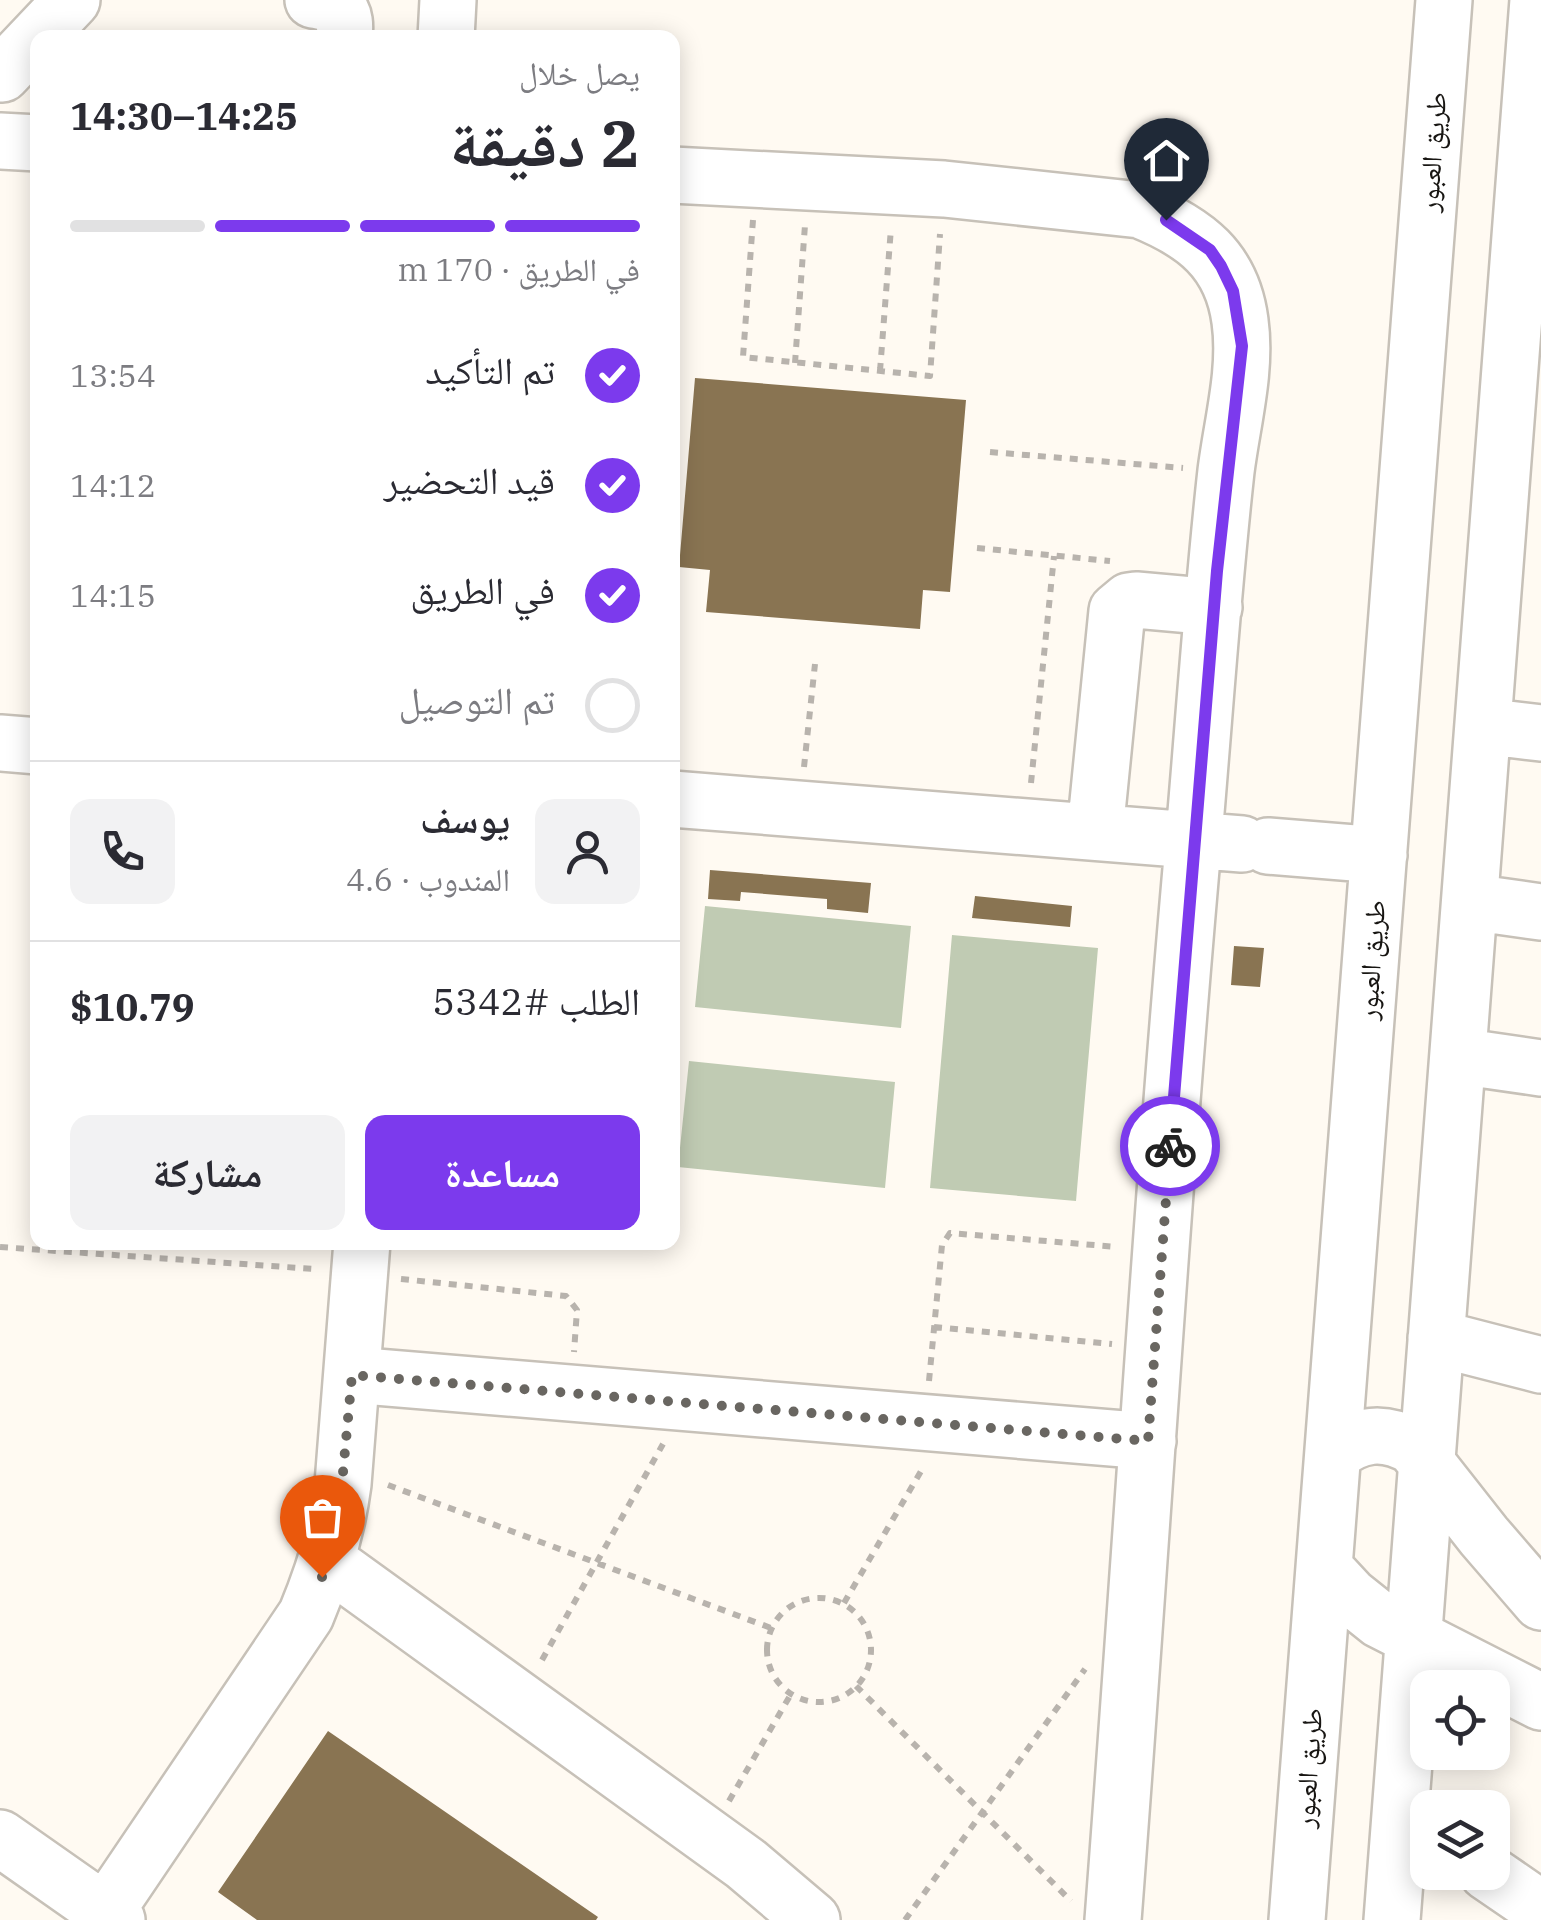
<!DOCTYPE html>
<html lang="ar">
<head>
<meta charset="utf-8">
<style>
  :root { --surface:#fff; --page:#f2f2f3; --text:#2b2b33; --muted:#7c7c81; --line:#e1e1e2; --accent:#7c3aed }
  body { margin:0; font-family:"IBM Plex Serif","Noto Naskh Arabic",serif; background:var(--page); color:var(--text); direction:rtl; height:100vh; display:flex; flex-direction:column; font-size:38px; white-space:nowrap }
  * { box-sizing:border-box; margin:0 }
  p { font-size:32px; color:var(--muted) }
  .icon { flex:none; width:55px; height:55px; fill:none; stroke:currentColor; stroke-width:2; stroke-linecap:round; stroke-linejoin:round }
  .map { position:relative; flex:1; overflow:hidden; direction:ltr }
  .side { position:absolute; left:30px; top:30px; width:650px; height:1220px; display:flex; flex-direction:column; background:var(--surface); border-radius:20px; box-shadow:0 5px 25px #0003; direction:rtl }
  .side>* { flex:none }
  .tools { position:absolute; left:1410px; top:1670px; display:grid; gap:20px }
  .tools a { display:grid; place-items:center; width:100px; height:100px; border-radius:20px; background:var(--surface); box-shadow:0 5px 25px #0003; font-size:50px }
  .pin { position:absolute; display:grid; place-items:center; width:85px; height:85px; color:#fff; margin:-102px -42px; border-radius:50% 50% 50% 0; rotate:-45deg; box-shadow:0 0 10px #0007 }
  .pin .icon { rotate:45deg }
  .courier { position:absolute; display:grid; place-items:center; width:100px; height:100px; margin:-50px; border:8px solid #7c3aed; border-radius:50%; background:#fff; color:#222; box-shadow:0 2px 12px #0007 }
  .overview em { font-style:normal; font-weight:700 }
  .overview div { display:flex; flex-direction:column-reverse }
  .overview { display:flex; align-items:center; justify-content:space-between; height:170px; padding:0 40px }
  h1 { font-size:65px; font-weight:700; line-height:75px }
  .bar { display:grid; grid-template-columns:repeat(4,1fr); gap:15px 10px; align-content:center; height:120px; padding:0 40px }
  .bar i { height:12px; border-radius:8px; background:var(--line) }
  .bar .on { background:var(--accent) }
  .bar p { grid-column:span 4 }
  .line { display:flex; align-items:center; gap:25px; padding:0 40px; border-top:2px solid var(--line) }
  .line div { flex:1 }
  .round { display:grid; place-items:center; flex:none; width:105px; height:105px; border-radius:20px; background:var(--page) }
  ol { padding:0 40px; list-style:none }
  li { display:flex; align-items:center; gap:30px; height:110px }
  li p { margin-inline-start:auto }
  li .icon { padding:10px; border-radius:50%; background:var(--accent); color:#fff; stroke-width:4 }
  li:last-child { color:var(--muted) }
  li i { width:55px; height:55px; border:5px solid var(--line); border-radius:50% }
  .cta { display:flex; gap:20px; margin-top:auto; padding:20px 40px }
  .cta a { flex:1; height:115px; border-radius:20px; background:var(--accent); color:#fff; font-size:40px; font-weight:700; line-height:115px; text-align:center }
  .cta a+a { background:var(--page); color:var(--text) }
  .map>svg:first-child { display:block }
  .green { fill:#c0cbb3 }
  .building { fill:#897452 }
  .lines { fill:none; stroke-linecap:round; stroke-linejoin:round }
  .minor-casing { stroke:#c7c1b8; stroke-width:60 }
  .path { stroke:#b8b3ad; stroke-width:6; stroke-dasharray:8 8; stroke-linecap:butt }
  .minor { stroke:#fff; stroke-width:55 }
  .done { stroke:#696661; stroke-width:10; stroke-dasharray:0 18 }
  .route { stroke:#7c3aed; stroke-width:12 }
  .labels { text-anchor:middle; stroke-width:9; stroke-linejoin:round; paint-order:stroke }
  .street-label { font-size:28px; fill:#181613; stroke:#fff }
</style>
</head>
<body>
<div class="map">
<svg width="1541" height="1920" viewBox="0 0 1541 1920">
  <rect width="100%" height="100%" fill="#fffaf2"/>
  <path class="green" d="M705,906L911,926L901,1028L695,1007Z
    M952,935L1098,948L1076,1201L930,1188Z
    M689,1061L895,1082L885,1188L678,1167Z"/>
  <path class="building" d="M695,378L966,400L950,592L923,590L920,629L706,612L710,570L679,567Z
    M710,870L871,883L868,913L827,909V899L741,892L740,901L708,899Z
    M975,896L1072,906L1070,927L972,918Z
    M1234,946L1264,948L1260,987L1231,985Z
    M328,1731L598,1917L596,1920H257L218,1892Z"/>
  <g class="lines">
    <defs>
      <path id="minor" d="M313,0C340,4 347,10 344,38
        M446,38L448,0
        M2,74L72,0
        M0,141L38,143
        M672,175L944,189L1140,210C1195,232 1232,260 1240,321C1247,370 1232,423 1226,471C1213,588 1205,707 1195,824C1162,1189 1141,1555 1113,1920
        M1483,726L1541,733
        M0,743L38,746
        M672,799L1242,844
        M1095,832L1117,611L1129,601L1136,600L1214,607
        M1268,846L1379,855
        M1470,902L1541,912
        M1458,1056L1541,1068
        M1436,1338L1541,1365
        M352,1375L1148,1441
        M1333,1454C1359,1433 1384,1430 1414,1447L1484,1536L1541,1602
        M327,1561L746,1864L812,1920
        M1324,1568L1350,1596L1380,1620L1541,1702
        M0,1838L117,1920
        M1487,1872L1541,1909
        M100,1920L306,1615C324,1572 337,1530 343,1484L362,1242
        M1297,1920L1444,0
        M1392,1920L1538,0"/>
    </defs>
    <use href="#minor" class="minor-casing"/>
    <path class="path" d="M753,220L743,357L930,376L940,234
      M795,363L805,225
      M880,371L891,228
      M672,423H674
      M990,452L1183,468
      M977,548L1110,561
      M804,767L815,664
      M1031,783L1054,556
      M0,1247L314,1269
      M401,1279L566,1296L577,1310L574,1352
      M934,1327L1112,1344
      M929,1381L942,1245L950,1233L1117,1247
      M388,1485L771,1628
      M767 1650a52 52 0 1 1 104 0a52 52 0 1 1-104 0Z
      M844,1603L924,1466
      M542,1660L663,1444
      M856,1686L1071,1901
      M729,1801L791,1694
      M905,1920L1085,1669"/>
    <use href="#minor" class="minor"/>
  </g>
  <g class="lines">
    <path class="done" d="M322,1577L339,1516L352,1375L1148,1441L1170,1146"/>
    <path class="route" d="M1166,220L1210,250L1221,266L1233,291L1242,346L1217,571L1170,1146"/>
  </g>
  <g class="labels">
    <g class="street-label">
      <text transform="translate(1432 152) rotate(-86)" y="10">طريق العبور</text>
      <text transform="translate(1371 960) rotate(-86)" y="10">طريق العبور</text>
      <text transform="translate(1308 1768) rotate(-86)" y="10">طريق العبور</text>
    </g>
  </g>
</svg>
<div class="tools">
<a><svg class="icon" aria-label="locate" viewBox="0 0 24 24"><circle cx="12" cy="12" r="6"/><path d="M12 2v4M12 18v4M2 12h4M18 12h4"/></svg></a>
<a><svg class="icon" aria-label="layers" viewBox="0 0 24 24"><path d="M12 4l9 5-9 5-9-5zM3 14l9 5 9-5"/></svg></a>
</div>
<div class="pin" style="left:322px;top:1577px;background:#ea580c"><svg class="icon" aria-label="bag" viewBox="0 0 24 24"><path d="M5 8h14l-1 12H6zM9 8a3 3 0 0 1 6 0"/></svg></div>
<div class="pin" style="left:1166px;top:220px;background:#1f2937"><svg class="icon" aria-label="home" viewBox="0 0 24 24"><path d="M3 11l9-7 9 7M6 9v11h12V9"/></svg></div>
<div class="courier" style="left:1170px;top:1146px"><svg class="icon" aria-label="bike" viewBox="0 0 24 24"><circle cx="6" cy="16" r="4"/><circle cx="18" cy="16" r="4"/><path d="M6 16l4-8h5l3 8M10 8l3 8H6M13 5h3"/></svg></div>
<section class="side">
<div class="overview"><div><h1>2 دقيقة</h1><p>يصل خلال</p></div><em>14:25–14:30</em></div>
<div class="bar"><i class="on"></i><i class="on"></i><i class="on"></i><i></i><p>في الطريق · 170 m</p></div>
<ol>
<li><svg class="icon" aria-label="check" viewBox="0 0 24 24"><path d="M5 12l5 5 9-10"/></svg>تم التأكيد<p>13:54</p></li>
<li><svg class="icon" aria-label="check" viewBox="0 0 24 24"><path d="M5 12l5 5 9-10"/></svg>قيد التحضير<p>14:12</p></li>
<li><svg class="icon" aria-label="check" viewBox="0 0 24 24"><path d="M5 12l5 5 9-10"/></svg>في الطريق<p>14:15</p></li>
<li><i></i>تم التوصيل</li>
</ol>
<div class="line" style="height:180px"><a class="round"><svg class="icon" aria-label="person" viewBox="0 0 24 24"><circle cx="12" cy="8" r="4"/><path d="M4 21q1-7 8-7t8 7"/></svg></a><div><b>يوسف</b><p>المندوب · 4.6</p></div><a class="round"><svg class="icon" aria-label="phone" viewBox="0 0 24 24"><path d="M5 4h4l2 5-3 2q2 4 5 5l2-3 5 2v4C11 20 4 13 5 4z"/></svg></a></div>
<div class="line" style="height:130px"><div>الطلب #5342</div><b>$10.79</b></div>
<div class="cta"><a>مساعدة</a><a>مشاركة</a></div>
</section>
</div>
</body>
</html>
